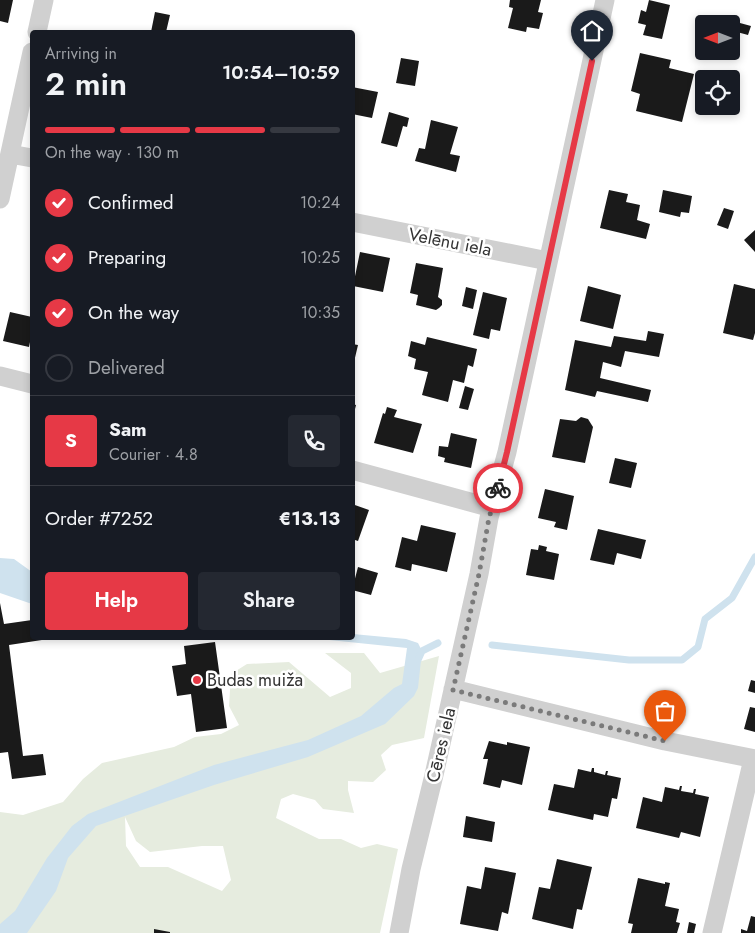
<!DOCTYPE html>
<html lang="en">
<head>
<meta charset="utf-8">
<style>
  :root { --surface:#171b24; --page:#242831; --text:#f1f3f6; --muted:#9ea1a6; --line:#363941; --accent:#e63946 }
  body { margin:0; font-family:Jost,sans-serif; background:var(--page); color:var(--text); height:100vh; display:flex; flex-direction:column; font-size:19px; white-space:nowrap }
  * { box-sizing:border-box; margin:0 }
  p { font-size:16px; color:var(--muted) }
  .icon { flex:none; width:28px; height:28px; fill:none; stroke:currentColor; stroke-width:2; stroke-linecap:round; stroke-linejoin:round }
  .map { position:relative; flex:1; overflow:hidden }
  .panel { position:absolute; left:30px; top:30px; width:325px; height:610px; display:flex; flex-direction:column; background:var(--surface); border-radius:5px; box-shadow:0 2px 8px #0003 }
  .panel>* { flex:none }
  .needle { width:32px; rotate:270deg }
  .fabs { position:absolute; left:695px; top:15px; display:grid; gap:10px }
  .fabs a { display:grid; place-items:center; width:45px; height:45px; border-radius:5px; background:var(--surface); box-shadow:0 2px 8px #0003; font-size:25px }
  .pin { position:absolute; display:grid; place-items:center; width:42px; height:42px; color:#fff; margin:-51px -21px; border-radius:50% 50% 50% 0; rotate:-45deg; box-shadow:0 0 5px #0007 }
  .pin .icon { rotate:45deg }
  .courier { position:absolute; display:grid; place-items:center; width:50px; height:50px; margin:-25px; border:4px solid #e63946; border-radius:50%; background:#fff; color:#222; box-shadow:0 1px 6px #0007 }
  .summary em { font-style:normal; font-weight:600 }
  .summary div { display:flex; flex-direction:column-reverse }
  .summary { display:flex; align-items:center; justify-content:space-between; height:85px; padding:0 15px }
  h1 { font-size:32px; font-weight:600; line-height:38px }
  .bar { display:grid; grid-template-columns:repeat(4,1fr); gap:8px 5px; align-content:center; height:60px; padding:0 15px }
  .bar i { height:6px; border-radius:4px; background:var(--line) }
  .bar .on { background:var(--accent) }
  .bar p { grid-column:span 4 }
  .line { display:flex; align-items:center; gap:12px; padding:0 15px; border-top:1px solid var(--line) }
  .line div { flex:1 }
  .round { display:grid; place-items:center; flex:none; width:52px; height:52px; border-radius:5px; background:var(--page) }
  ol { padding:0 15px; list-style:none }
  li { display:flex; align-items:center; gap:15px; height:55px }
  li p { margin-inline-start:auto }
  li .icon { padding:5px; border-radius:50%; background:var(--accent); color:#fff; stroke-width:4 }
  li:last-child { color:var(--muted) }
  li i { width:28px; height:28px; border:2px solid var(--line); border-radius:50% }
  .primary-button { display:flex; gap:10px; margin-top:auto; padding:10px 15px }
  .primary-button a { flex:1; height:58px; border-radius:5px; background:var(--accent); color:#fff; font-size:20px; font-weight:600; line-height:58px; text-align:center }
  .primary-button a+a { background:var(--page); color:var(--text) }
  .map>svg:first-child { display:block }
  .green { fill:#e6ecdf; fill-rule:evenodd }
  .water { fill:#cfe2ee }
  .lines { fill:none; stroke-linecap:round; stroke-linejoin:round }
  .stream { stroke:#cfe2ee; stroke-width:7 }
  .building { fill:#1a1a1a }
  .street { stroke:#d0d0d0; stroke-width:19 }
  .done { stroke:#7a7a7a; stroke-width:5; stroke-dasharray:0 9 }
  .route { stroke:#e63946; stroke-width:6 }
  .poi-dot { fill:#e63946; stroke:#fff; stroke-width:2 }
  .labels { text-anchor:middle; stroke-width:5; stroke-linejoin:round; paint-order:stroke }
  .street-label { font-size:18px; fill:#333; stroke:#fff }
  .poi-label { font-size:18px; fill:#333; stroke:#fff; text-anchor:start }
</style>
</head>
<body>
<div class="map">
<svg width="755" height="933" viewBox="0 0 755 933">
  <rect width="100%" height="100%" fill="#fff"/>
  <path class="green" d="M325,653H364L380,673L439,656L424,738L392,745L381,755L386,770L373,782L348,781V790L354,813L323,809L315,800L293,794L281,799L276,818L319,839H341L361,848L377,844L398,849L380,933H0V812L23,815L63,802L83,779L102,763L174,747L195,737L221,734L239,725L229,706L231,674L247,664L289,662L330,697L351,688V673ZM125,817L136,841L150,852L202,846H223L231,880L222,891L168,867H140L126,846Z"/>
  <path class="water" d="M0,558L14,559L32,572V604L0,593Z
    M353,634L406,639L418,643L422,651L418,688L414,696L385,724L308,757L214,785L96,826L68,858L56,891L27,933H0V924L15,911L47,858L72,826L88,814L214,765L308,740L361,716L394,688L402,684L407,648L310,638H352Z"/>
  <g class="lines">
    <path class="stream" d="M492,645L629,660H682L698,647L705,619L732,598L755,557
      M418,660L422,651L438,643"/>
  </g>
  <path class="building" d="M0,0H13L8,23L0,21Z
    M510,0H541L538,12L543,13L539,29L527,27L526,32L508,28L513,8L509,7Z
    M649,0L670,5L662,39L643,35L646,25L638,23L641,10L646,12Z
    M155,12L170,15L166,32H151Z
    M700,23L704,24V34L697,32Z
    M740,23L751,26L748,35L737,32Z
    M640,53L671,60L669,68L694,74L682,122L636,111L640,94L631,91Z
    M401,58L419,61L415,86L396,83Z
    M352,87L378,92L372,118L352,114Z
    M389,112L409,118L407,127L403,126L397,147L381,143Z
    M431,120L458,127L450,154L460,156L456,172L415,161L419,148L425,149Z
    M609,190L628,194L626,202L640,205L637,220L650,224L646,239L600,228Z
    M663,190L692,196L689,213L681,212L680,217L659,212Z
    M724,208L734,211L728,229L717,225Z
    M755,230V252L744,240Z
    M360,252L390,258L383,292L353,286Z
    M416,263L443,268L438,297L442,300V305L439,308L436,310L416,305L418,295L410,293Z
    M734,284L755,289V333L753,340L723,333Z
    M588,286L621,295L613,329L580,321Z
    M466,287L477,290L473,309L462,306Z
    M483,292L507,298L500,331L491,329L489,339L473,335Z
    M10,312L32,317V332L29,347L3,341Z
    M648,331L664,334L659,357L625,351L621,367L603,362L600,378L651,390L648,402L597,391L595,397L565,390L575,340L611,347L614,336L646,341Z
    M427,337L477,349L473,367L468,365L464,383L453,380L448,402L422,395L428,372L414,369L416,359L408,356L411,341L425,345Z
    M352,344L358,345L353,366H352Z
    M465,386L474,389L468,410L459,408Z
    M352,404L356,405L353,417H352Z
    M387,407L397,410L394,417L422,424L413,453L374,443L383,413L385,414Z
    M581,417L588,419L593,427L585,463L552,457L560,419L576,421Z
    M451,433L477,439L471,468L444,462L445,458L438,456L439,446L448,447Z
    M615,458L637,463L631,488L609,483Z
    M545,489L574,496L567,530L554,527L556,522L538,518Z
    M352,504L369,510L358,541L352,539Z
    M421,525L456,533L447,572L412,564L411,571L395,567L402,537L417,541Z
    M598,529L646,540L641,559L617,553L614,565L590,560Z
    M539,545L547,547L546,551L559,554L554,580L526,575L531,549L538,550Z
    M358,567L378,573L371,595L352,590Z
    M0,603L4,624L32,620V638H55L9,645L23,756L43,754L46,775L12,779L8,752L0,753Z
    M215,642L227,728L196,732L191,694L177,696L172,666L186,664L184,646Z
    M751,680L755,681V693L748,691Z
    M750,707L755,708V732L744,729Z
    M489,741L507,745V742L530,747L522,785L502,780L500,788L483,784L488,759H483Z
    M592,768H594V772L605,775L606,771H608L607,775L621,778L617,799L612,798L608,817L594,814L593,820L548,810L554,784L574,788L578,769L591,772Z
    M680,786H682L681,791L693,793L694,789H696L695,794L709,797L700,837L681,832L679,838L636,828L643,797L662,802L665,787L679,790Z
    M466,816L495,822L492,842L463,837Z
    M557,859L592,867L582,910L577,909L573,929L532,919L539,887L550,889Z
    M485,867L516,873L508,914L502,912L498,931L460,924L467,886L481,889Z
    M638,878L665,884V882L670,883L665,906L679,909L676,922L680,923L677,933H631L633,924L628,923Z
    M751,916L755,917V933H741V929L747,931Z
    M689,922L696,924L694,933H687Z
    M154,929L170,932V933H154Z"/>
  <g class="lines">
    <path class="street" d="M37,32L44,0
      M10,154L32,158
      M0,199L32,52
      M352,222L548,261
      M0,376L32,384
      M352,470L492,508
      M453,689L665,741L755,759
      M399,933L411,869L434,775L479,574L489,518L507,452L605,0
      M712,933L753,759"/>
  </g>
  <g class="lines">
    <path class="done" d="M498,488L489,518L479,574L453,690L665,741"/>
    <path class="route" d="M498,488L507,452L592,61"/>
  </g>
  <circle class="poi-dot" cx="197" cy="680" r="5"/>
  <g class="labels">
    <g class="street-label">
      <text transform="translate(450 242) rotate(11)" y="6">Velēnu iela</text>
      <text transform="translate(441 745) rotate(-77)" y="6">Cēres iela</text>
    </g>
    <g class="poi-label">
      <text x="207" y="686">Budas muiža</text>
    </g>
  </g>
</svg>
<div class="fabs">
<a><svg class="needle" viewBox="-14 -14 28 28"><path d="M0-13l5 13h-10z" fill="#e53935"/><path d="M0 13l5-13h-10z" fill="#9ea1a6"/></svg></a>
<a><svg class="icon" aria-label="locate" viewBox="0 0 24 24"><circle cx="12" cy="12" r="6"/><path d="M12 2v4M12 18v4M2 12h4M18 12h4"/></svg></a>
</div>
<div class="pin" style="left:665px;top:741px;background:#ea580c"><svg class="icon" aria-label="bag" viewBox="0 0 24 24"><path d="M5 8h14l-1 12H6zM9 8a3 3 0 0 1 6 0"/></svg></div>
<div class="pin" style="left:592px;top:61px;background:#1f2937"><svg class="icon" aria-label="home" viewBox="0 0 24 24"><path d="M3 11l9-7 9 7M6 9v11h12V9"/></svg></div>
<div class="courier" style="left:498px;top:488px"><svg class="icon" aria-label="bike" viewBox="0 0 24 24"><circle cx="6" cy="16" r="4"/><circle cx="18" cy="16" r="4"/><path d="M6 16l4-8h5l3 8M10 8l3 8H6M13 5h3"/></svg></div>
<section class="panel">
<div class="summary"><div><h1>2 min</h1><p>Arriving in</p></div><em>10:54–10:59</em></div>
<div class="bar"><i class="on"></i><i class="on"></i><i class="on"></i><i></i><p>On the way · 130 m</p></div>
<ol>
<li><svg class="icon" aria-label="check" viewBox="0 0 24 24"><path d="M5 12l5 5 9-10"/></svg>Confirmed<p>10:24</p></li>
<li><svg class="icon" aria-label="check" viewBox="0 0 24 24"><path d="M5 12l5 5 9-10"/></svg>Preparing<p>10:25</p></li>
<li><svg class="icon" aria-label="check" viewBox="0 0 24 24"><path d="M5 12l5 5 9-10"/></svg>On the way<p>10:35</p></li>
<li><i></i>Delivered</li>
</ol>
<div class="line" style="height:90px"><b class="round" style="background:var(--accent);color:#fff">S</b><div><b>Sam</b><p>Courier · 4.8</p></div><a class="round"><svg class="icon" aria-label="phone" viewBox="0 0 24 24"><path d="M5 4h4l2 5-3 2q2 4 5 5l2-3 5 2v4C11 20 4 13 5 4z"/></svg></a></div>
<div class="line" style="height:65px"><div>Order #7252</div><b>€13.13</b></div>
<div class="primary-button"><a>Help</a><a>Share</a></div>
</section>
</div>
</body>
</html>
